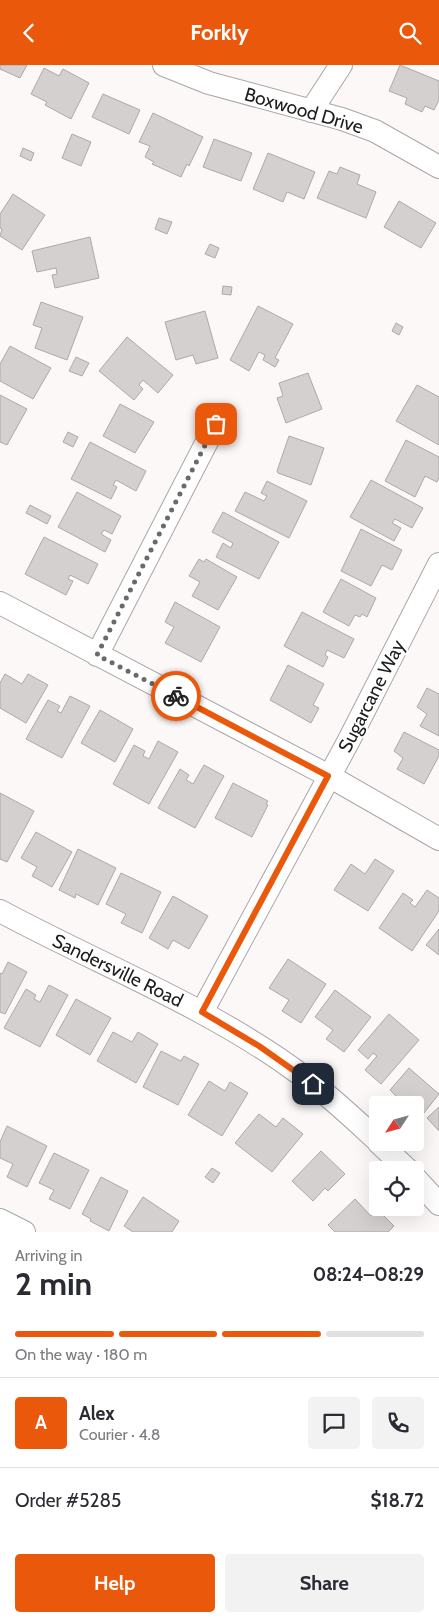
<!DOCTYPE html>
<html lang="en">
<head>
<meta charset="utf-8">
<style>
  :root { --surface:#fff; --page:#f2f2f3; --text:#2b2b33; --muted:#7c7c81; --line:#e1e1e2; --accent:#ea580c }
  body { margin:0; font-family:Cabin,sans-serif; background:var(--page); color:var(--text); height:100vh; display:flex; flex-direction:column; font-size:19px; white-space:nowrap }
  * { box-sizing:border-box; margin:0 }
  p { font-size:16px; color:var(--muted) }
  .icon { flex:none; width:28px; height:28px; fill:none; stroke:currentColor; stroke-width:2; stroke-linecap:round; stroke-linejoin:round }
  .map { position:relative; height:1167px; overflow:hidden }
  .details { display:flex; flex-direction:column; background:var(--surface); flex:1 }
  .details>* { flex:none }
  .needle { width:32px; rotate:234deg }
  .tools { position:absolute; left:369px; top:1031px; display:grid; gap:10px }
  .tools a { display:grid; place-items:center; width:55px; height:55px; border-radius:5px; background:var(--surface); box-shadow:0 5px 20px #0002; font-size:25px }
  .pin { position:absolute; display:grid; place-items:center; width:42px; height:42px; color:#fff; margin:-21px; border-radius:10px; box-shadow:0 2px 8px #0006 }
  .courier { position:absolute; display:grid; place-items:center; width:50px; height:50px; margin:-25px; border:4px solid #ea580c; border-radius:50%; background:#fff; color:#222; box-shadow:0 1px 6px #0007 }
  .summary em { font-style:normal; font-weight:800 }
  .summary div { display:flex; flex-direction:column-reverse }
  .summary { display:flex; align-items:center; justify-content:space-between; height:85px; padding:0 15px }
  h1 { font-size:32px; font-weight:800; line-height:38px }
  .bar { display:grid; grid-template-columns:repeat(4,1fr); gap:8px 5px; align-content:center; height:60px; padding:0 15px }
  .bar i { height:6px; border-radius:4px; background:var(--line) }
  .bar .on { background:var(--accent) }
  .bar p { grid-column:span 4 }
  .line { display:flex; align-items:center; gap:12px; padding:0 15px; border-top:1px solid var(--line) }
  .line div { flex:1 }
  .round { display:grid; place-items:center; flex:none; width:52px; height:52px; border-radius:5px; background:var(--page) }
  .primary-button { display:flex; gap:10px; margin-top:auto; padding:10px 15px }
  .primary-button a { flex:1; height:58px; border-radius:5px; background:var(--accent); color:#fff; font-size:20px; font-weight:800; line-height:58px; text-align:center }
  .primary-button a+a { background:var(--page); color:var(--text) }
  header { display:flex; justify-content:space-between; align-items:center; height:65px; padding:0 15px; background:var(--accent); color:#fff; font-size:22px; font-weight:800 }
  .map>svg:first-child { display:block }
  .building { fill:#d3d0cf; stroke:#aca9a8 }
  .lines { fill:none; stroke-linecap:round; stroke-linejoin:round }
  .minor-casing { stroke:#aaa6a5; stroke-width:24 }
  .minor { stroke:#fff; stroke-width:22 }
  .done { stroke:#6c6a69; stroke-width:5; stroke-dasharray:0 9 }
  .route { stroke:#ea580c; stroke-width:6 }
  .labels { text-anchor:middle; stroke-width:4; stroke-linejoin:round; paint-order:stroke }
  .street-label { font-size:19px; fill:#1e1d1d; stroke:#fff }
</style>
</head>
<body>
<header><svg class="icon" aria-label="back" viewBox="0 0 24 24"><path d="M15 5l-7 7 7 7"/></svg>Forkly<svg class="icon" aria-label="search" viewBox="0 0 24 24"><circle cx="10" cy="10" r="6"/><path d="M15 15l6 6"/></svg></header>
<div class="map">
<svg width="439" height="1167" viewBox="0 0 439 1167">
  <rect width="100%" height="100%" fill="#fcf8f7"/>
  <path class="building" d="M0,0H27L20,13L0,4Z
    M400,0L439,16V35L434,45L425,41L422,47L405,39L407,33L389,26Z
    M44,3L59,11L63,4L89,18L71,54L45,40L47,37L31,29Z
    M103,29L140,45L129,69L92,52Z
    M153,48L203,72L189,101L187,99L181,112L152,99L154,97L145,92L150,81L139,77Z
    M72,69L91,77L81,101L62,93Z
    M214,74L252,88L241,116L203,102Z
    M23,83L34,88L31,96L20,91Z
    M268,88L315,107L304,134L287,127L283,137L253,124Z
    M340,102L360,110L357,119L376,127L366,153L317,133L329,106L337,109Z
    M13,129L45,150L22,185L0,171L2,164L0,163V149Z
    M399,136L436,158L421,183L384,162Z
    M159,153L172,157L167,169L155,164Z
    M90,172L99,213L55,223L52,210L57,209L56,203L37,207L32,186Z
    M210,179L219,183L215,193L205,189Z
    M223,221L232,222L231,230L222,229Z
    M41,237L83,252L67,295L35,283L42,263L33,260Z
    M258,241L293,259L275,293L279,295L275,302L263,295L265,290L259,287L249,306L230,295Z
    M205,246L218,293L196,299L193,290L176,295L165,257Z
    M396,258L403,262L399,270L392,266Z
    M127,272L173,310L158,328L143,315L139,320L143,324L134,335L99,306Z
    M10,281L51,303L33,334L0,316V299Z
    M76,292L89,298L82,311L69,306Z
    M308,308L322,344L286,358L277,333L283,331L279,318Z
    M417,320L439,332V380L396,356Z
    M0,330L27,344L7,380L0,377Z
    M120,339L154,357L135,388L103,371Z
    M68,367L78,372L73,382L63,377Z
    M289,371L324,383L311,420L278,408L277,406Z
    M406,375L439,392V412L437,417L425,411L415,432L385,416Z
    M90,377L146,406L136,426L116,415L113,420L117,422L111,434L71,414Z
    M371,415L423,443L412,463L395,454L392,458L401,463L394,476L350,452Z
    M267,416L307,436L289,473L235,446L245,427L264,436L267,431L261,428Z
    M77,427L121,451L112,469L104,465L101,469L111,475L105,487L58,462Z
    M30,440L51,451L47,459L26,448Z
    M223,447L279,477L259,514L216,492L223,478L231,483L233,478L212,467Z
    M361,464L402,485L392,505L382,500L371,521L341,506Z
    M44,472L98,499L88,519L70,510L68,514L73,516L66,530L25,509Z
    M199,494L204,497L206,494L237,512L218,545L192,531L200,517L189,511Z
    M341,514L376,533L367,552L362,549L360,552L355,550L349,561L323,547Z
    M175,537L220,562L201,597L165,578L174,562L165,557Z
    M302,547L354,574L344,593L327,585L325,590L328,592L323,602L284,581Z
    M288,600L324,619L313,640L319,643L311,658L270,635Z
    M5,609L22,619L28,609L48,620L26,658L0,643V618Z
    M427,623L439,629V671L420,661L427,649L417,642Z
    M70,631L90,641L62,693L26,674L48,635L60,641L57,646L61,648Z
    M100,645L133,664L115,697L81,678Z
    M404,667L439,685V691L424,719L397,704L403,693L394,686Z
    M158,676L178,687L149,739L113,719L134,680L145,686L143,691L149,694Z
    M204,700L224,711L195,763L158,743L180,704L189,710L186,715L193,719Z
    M233,718L268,736L266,739L268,740L252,772L215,753Z
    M0,728L34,746L7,797L0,794Z
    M36,767L72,787L52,822L32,811L37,802L21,793Z
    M78,784L116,803L98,840L76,829L75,833L59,825Z
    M375,794L394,806L368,846L334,825L351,799L365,809Z
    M121,808L161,827L142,868L121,858L126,849L106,839Z
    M427,825L439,833V846L412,886L379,863L403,828L413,835L410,838L415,842Z
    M173,831L208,851L189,884L173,875L168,884L149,873Z
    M439,864V890L426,880Z
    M288,894L326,919L301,958L282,946L289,935L269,923Z
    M8,897L27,907L5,949L0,947V908L2,909Z
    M49,920L68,930L40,982L4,963L26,924L36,930L34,934L40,937Z
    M335,925L371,952L344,987L326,974L333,965L315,952Z
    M76,934L111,953L90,990L56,970Z
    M389,949L419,975L381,1019L365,1005L377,991L373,988L368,994L358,985Z
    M113,967L132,977L138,967L158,979L136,1018L97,996Z
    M161,986L181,996L184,991L199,999L178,1040L143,1022Z
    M409,1003L439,1029L420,1053L415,1051V1040H397L394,1037L398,1033L390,1025Z
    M209,1016L225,1026L230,1017L248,1028L222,1071L188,1050Z
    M439,1042V1066L427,1053Z
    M259,1049L276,1062L283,1053L303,1069L272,1107L235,1078Z
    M7,1061L47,1081L27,1122L7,1112L13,1099L0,1093V1077Z
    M321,1086L345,1109L328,1126L325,1123L313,1136L292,1116Z
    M54,1088L89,1105L70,1144L49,1134L54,1125L39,1118Z
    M212,1103L220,1108L213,1118L205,1112Z
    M101,1112L128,1126L109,1166L90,1156L91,1154L82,1149Z
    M143,1132L179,1156L172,1167H133L124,1161Z
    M355,1134L371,1151L378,1145L394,1161L388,1167H335L328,1160Z"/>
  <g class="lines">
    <defs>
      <path id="minor" d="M164,0L209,18L342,54L375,66L439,102
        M311,46L341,0
        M0,538L329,711L439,774
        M97,590L216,359
        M0,846C100,900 208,941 300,1009C328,1029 353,1053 378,1076
        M202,947L348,677L439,499
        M379,1078L408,1105
        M415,1113L439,1139
        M0,1155L24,1167"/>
    </defs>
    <use href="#minor" class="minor-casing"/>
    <use href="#minor" class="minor"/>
  </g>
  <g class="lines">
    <path class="done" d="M176,631L97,590L216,359"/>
    <path class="route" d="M176,631L328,711L202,947L259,981L313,1019"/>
  </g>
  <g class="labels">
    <g class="street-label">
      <text transform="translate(304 45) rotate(16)" y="7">Boxwood Drive</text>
      <text transform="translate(371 631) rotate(-63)" y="7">Sugarcane Way</text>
      <text transform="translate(118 905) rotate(26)" y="7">Sandersville Road</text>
    </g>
  </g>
</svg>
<div class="tools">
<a><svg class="needle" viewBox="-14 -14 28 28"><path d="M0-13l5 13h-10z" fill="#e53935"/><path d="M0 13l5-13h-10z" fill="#7c7c81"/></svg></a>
<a><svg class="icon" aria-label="locate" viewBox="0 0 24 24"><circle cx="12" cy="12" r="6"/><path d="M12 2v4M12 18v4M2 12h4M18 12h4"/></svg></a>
</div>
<div class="pin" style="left:216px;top:359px;background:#ea580c"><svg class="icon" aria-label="bag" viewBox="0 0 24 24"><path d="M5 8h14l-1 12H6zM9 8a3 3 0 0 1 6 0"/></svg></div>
<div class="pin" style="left:313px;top:1019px;background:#1f2937"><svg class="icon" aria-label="home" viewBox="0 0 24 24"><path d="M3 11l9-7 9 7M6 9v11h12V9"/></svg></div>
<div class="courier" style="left:176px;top:631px"><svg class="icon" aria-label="bike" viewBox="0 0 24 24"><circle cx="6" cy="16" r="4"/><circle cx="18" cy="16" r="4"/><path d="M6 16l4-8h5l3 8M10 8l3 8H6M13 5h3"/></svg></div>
</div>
<section class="details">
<div class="summary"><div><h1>2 min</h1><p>Arriving in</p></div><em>08:24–08:29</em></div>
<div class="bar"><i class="on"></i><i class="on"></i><i class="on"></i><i></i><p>On the way · 180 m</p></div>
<div class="line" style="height:90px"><b class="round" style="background:var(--accent);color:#fff">A</b><div><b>Alex</b><p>Courier · 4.8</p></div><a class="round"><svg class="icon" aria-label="chat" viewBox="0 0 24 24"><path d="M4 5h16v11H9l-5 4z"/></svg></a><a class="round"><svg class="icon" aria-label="phone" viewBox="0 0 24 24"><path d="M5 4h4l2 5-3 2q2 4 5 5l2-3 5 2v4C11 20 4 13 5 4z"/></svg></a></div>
<div class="line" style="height:65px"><div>Order #5285</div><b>$18.72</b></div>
<div class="primary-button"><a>Help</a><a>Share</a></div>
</section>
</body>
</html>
